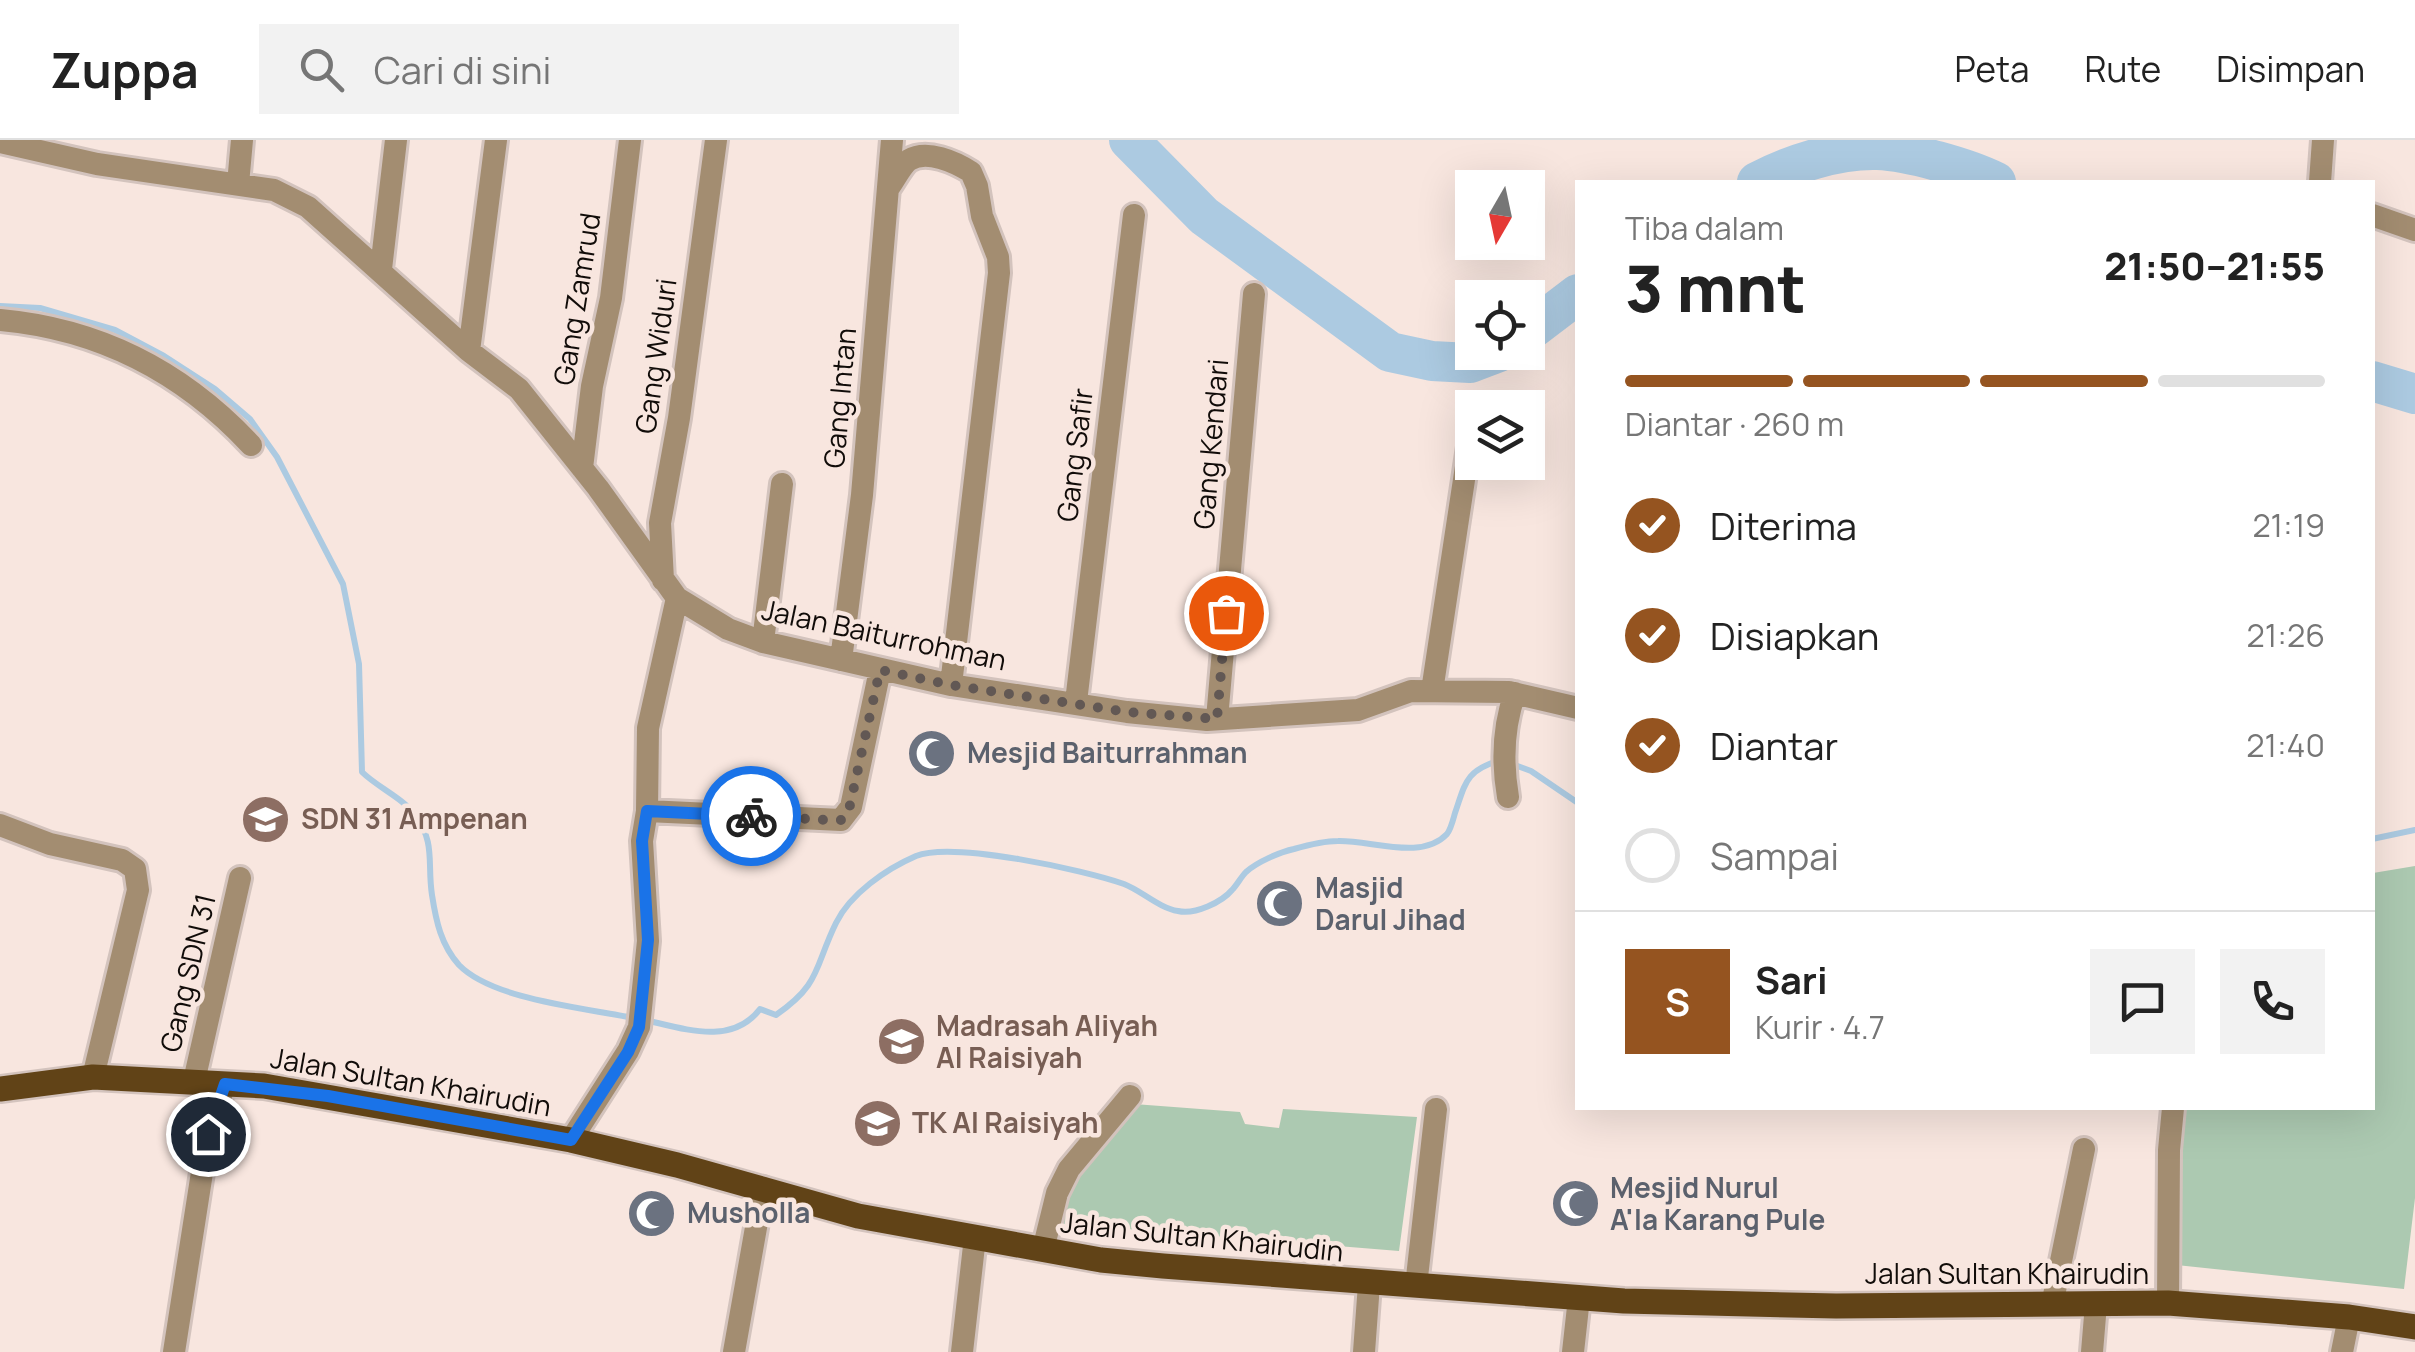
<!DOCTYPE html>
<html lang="id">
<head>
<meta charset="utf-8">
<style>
  :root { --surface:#fff; --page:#f2f2f2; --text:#222; --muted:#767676; --line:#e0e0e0; --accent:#955420 }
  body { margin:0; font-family:Manrope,sans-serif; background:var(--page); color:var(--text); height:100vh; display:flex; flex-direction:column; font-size:38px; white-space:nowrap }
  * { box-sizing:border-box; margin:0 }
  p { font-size:32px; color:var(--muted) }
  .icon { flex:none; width:55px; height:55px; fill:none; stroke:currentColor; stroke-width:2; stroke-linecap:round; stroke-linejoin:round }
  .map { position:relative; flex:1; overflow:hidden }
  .panel { position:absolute; left:1575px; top:40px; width:800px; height:930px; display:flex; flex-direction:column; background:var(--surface); border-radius:0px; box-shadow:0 10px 40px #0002 }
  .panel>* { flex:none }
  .needle { width:65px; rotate:189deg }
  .buttons { position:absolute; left:1455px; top:30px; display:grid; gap:20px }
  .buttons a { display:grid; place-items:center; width:90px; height:90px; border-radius:0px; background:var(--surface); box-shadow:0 10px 40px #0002; font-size:50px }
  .pin { position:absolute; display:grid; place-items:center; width:85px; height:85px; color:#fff; margin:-42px; border:5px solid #fff; border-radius:50%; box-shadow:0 2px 10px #0007 }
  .courier { position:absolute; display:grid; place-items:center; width:100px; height:100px; margin:-50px; border:8px solid #1a73e8; border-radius:50%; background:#fff; color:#222; box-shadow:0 2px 12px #0007 }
  .summary em { font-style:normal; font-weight:800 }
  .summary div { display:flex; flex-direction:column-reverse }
  .summary { display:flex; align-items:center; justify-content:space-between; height:170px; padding:0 50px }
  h1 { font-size:65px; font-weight:800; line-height:75px }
  .bar { display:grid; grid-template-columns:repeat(4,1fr); gap:15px 10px; align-content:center; height:120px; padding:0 50px }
  .bar i { height:12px; border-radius:8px; background:var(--line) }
  .bar .current { background:var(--accent) }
  .bar p { grid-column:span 4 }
  .line { display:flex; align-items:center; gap:25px; padding:0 50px; border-top:2px solid var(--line) }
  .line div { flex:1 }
  .round { display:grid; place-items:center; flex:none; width:105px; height:105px; border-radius:0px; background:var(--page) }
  ol { padding:0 50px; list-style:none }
  li { display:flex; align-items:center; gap:30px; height:110px }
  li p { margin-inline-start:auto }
  li .icon { padding:10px; border-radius:50%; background:var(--accent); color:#fff; stroke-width:4 }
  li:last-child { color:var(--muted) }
  li i { width:55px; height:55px; border:5px solid var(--line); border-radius:50% }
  header { display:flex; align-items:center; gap:60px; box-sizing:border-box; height:140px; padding:0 50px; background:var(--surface); border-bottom:2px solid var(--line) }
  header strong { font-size:48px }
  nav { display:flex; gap:55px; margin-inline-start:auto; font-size:35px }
  .search { width:700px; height:90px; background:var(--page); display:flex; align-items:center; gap:25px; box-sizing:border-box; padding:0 35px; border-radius:0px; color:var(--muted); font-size:38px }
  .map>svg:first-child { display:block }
  .green { fill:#acc9b1 }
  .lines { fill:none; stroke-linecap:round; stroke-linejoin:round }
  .stream { stroke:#accae1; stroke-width:6 }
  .river { stroke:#accae1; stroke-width:40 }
  .minor-casing { stroke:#d3c3bd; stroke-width:28 }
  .major-casing { stroke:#d3c3bd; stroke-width:30 }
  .minor { stroke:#a38d71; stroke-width:22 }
  .major { stroke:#614317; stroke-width:25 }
  .done { stroke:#625854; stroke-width:10; stroke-dasharray:0 18 }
  .route { stroke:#1a73e8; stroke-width:12 }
  .labels { text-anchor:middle; stroke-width:9; stroke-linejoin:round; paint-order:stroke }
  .street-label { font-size:28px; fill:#110c09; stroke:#f8e6df }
  .worship-label { font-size:28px; font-weight:bold; fill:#5b616d; stroke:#f8e6df; text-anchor:start }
  .education-label { font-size:28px; font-weight:bold; fill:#785e54; stroke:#f8e6df; text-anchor:start }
</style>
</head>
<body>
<header>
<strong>Zuppa</strong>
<div class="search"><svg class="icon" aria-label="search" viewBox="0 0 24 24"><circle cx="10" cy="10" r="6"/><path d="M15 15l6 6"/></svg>Cari di sini</div>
<nav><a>Peta</a><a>Rute</a><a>Disimpan</a></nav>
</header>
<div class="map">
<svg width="2415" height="1212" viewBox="0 0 2415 1212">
  <rect width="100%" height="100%" fill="#f8e6df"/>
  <path class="green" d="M2415,726V1058L2404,1149L2167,1124L2182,968H2372L2373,733Z
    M1134,964L1240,972L1245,984L1279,988L1283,969L1417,977L1399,1111L1053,1083L1068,1033Z"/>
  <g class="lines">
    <path class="stream" d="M0,166L40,168L115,190L164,216L215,249L250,279L277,317L343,444L359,524L362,632C377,647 403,658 415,675C436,703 427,723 432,755C436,781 441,805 459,825C493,860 586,868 633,878
      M1512,624L1531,631L1578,663
      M2372,699L2415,690
      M645,880C685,889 732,906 760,869L776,875C821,844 814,828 836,783C850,754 886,729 916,716C953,701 1084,730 1124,744C1142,751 1159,768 1178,771C1195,775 1222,762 1232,750C1237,745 1241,737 1246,732C1257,722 1280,712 1294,709C1308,705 1323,701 1338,701C1371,700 1422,721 1447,694C1451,689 1453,680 1455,673C1466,641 1466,631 1500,620"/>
    <path class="river" d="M1129,0L1204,76L1390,212L1432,221L1470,223L1499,212
      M1757,42C1791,24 1838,9 1877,10C1908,11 1968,28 1996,42
      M1528,192L1578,154
      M2372,241L2415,254"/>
    <defs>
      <path id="minor" d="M0,2L97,24L274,50L308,67L469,211L519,249L598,348L677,458L728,489L763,502L951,545L1127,572L1207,580L1358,570L1411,551L1509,552L1578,568
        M2320,42L2323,0
        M238,44L242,0
        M890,46C895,39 902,25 909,20C927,9 955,22 971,32L977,46L982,76L998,117L999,133L951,545
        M2372,75L2415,90
        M381,129L396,0
        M0,180C100,189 183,232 251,305
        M469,211L496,0
        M582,328L592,246L611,158L630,0
        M663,440L660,383L679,278L716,0
        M763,502L782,344
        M841,520L862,355L892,0
        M1432,551L1472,287
        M1076,562L1134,75
        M1217,579L1254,154
        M1508,657C1502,622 1503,587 1515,553
        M647,671L841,680L851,667L880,530
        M0,685L50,704L122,720L135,729L138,750L93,937
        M194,941L240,738
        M571,1000L628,911L639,887L648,801L642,701L647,671L648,588L677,458
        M1043,1110L1057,1053L1069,1029L1130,956
        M1416,1146L1436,969
        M2168,1163L2169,1010L2173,968
        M2052,1165L2084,1009
        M174,1212L208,994L225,944
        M734,1212L763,1048
        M962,1212L975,1097
        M1364,1212L1369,1144
        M1573,1212L1579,1158
        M2092,1212L2096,1164
        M2342,1212L2349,1177"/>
      <path id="major" d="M0,949L93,937L264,946L571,1000L677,1025L858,1076L1101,1120L1163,1126L1624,1161L1836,1166L2168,1163L2349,1177L2415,1187"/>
    </defs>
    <use href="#minor" class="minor-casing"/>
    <use href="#major" class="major-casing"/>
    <use href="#minor" class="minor"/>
    <use href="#major" class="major"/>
  </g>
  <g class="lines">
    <path class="done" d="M751,676L829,680H841L848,674L880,530L951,545L1127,572L1217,579L1226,473"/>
    <path class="route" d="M208,994L225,944L328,956L571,1000L628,912L639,887L648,800L642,701L647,671L751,676"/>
  </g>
  <defs>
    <symbol id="mosque-disc" viewBox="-11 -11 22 22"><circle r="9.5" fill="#6b7280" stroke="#f8e6df"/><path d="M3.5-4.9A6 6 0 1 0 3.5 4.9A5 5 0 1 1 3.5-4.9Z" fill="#fff"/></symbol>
    <symbol id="school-disc" viewBox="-11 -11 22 22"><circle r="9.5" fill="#8d6e63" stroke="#f8e6df"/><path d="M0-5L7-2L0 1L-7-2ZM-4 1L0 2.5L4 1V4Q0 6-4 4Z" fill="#fff"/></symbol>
  </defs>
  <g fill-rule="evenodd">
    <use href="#mosque-disc" x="904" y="586" width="55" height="55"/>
    <use href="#school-disc" x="238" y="652" width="55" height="55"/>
    <use href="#mosque-disc" x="1252" y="736" width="55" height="55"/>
    <use href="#school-disc" x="874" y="874" width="55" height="55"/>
    <use href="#school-disc" x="850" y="956" width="55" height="55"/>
    <use href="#mosque-disc" x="1548" y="1036" width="55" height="55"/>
    <use href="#mosque-disc" x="624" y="1046" width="55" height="55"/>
  </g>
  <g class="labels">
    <g class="street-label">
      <text transform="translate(577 159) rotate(-81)" y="10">Gang Zamrud</text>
      <text transform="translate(656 216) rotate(-82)" y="10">Gang Widuri</text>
      <text transform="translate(840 258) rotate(-85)" y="10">Gang Intan</text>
      <text transform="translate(1211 304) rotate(-85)" y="10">Gang Kendari</text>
      <text transform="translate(1075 315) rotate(-83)" y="10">Gang Safir</text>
      <text transform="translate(884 495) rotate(12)" y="10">Jalan Baiturrohman</text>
      <text transform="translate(188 833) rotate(-77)" y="10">Gang SDN 31</text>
      <text transform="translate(411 942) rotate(10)" y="10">Jalan Sultan Khairudin</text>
      <text transform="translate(1202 1097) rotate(6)" y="10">Jalan Sultan Khairudin</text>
      <text x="2007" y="1144">Jalan Sultan Khairudin</text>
    </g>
    <g class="worship-label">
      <text x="967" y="623">Mesjid Baiturrahman</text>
      <text x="1315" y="758">Masjid<tspan x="1315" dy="32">Darul Jihad</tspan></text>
      <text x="1610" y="1058">Mesjid Nurul<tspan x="1610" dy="32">A'la Karang Pule</tspan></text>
      <text x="687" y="1083">Musholla</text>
    </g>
    <g class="education-label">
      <text x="301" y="689">SDN 31 Ampenan</text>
      <text x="936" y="896">Madrasah Aliyah<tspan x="936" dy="32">Al Raisiyah</tspan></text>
      <text x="912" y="993">TK Al Raisiyah</text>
    </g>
  </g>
</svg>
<div class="buttons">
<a><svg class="needle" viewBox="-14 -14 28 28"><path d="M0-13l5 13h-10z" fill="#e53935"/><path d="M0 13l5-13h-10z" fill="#767676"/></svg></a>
<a><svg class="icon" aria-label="locate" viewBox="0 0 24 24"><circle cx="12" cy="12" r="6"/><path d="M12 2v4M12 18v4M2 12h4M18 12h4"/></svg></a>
<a><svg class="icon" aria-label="layers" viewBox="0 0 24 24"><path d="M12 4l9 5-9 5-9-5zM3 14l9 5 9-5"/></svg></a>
</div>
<div class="pin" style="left:1226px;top:473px;background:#ea580c"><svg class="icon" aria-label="bag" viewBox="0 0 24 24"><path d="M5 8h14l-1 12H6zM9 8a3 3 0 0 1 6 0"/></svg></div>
<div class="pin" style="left:208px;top:994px;background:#1f2937"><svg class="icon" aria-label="home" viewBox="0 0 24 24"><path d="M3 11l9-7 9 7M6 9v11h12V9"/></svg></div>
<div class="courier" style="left:751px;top:676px"><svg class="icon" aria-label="bike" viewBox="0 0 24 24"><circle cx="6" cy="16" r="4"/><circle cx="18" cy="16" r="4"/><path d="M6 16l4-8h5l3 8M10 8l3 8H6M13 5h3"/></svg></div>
<section class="panel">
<div class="summary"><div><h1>3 mnt</h1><p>Tiba dalam</p></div><em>21:50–21:55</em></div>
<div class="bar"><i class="current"></i><i class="current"></i><i class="current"></i><i></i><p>Diantar · 260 m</p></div>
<ol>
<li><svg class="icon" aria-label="check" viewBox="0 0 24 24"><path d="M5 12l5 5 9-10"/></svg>Diterima<p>21:19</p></li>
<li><svg class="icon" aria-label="check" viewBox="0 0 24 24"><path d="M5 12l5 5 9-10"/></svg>Disiapkan<p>21:26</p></li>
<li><svg class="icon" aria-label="check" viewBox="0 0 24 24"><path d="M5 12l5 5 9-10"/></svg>Diantar<p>21:40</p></li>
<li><i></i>Sampai</li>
</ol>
<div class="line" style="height:180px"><b class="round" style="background:var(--accent);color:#fff">S</b><div><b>Sari</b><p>Kurir · 4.7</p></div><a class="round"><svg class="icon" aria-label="chat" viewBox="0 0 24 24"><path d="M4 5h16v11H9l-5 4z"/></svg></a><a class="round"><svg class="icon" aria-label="phone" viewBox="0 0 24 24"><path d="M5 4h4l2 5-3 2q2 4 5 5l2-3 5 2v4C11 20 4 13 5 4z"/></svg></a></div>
</section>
</div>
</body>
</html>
